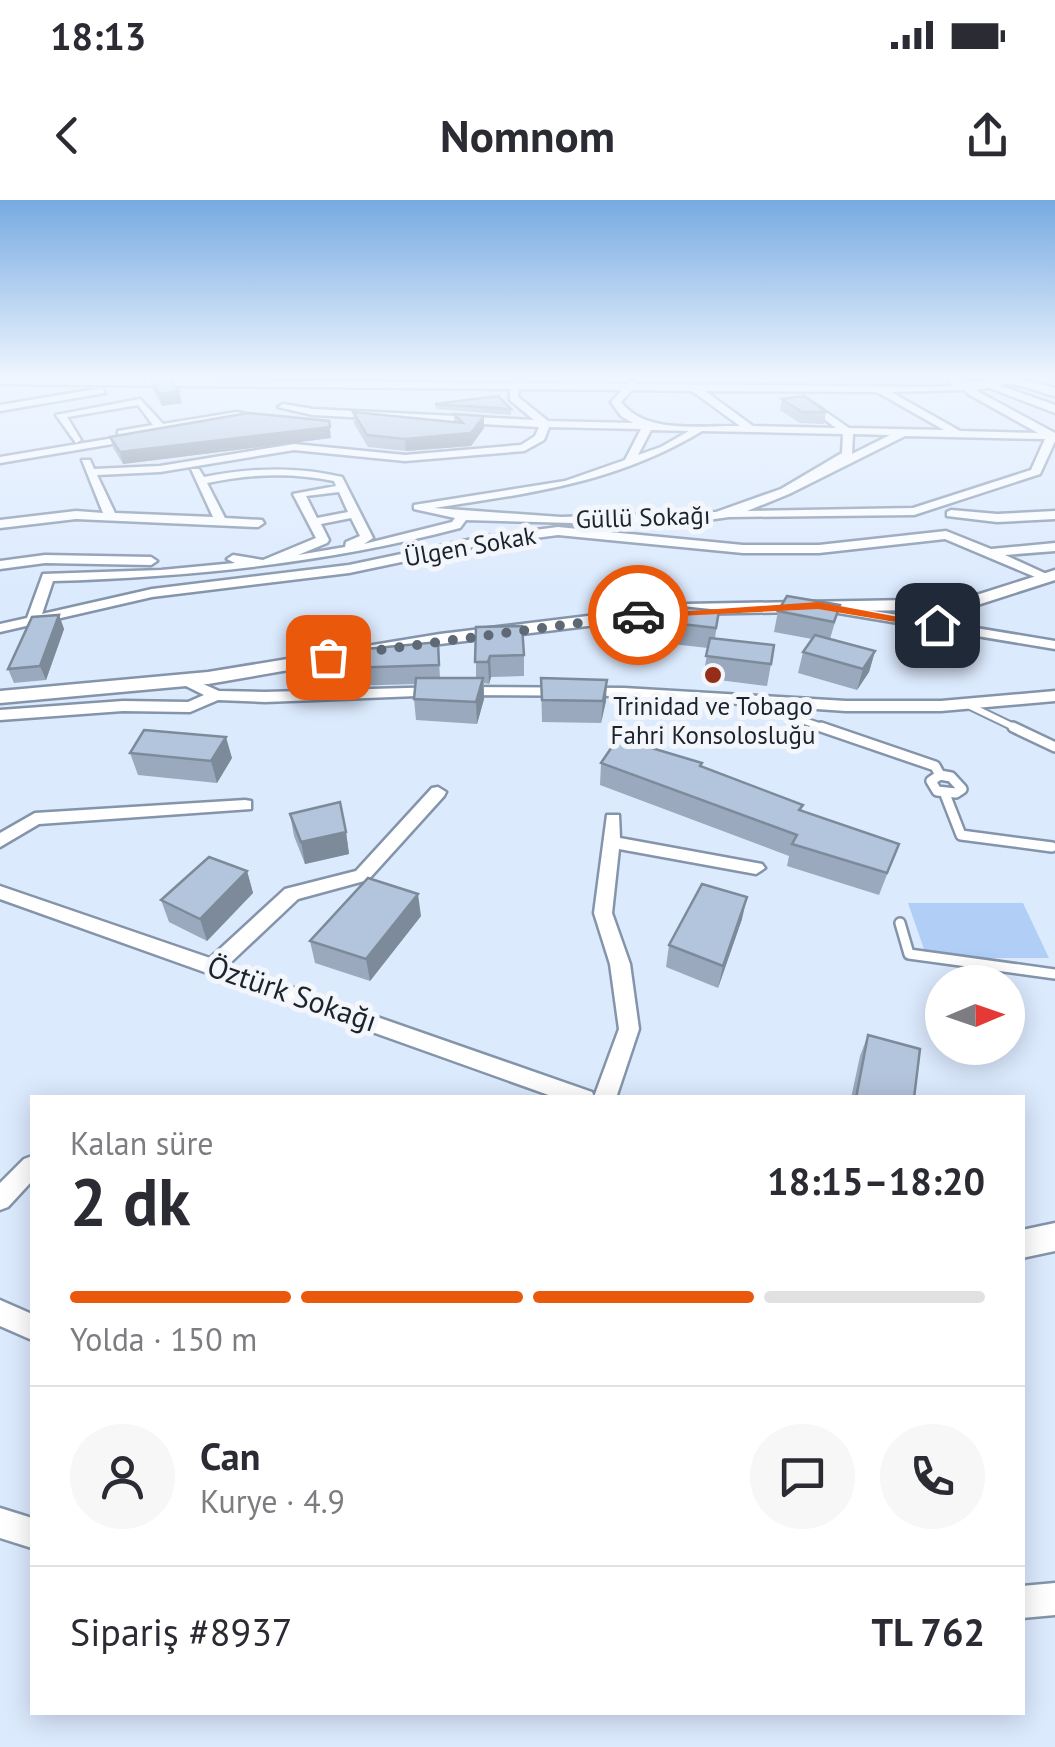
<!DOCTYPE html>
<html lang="tr">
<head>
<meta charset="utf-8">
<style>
  :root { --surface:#fff; --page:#f7f7f7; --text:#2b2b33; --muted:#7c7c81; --line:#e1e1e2; --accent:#ea580c }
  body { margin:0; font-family:"PT Sans",sans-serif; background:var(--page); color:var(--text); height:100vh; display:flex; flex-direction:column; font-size:38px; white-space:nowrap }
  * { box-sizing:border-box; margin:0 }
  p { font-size:32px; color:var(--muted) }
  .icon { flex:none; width:55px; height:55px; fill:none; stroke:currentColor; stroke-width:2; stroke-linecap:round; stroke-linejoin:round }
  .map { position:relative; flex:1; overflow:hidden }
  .sheet { position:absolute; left:30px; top:895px; width:995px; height:620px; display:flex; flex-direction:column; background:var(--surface); border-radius:0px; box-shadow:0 5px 25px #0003 }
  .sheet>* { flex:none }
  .needle { width:65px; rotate:88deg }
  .controls { position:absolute; left:925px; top:765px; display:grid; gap:20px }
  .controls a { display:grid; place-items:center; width:100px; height:100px; border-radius:50%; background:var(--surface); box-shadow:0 5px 25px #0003; font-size:50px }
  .pin { position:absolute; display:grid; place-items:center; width:85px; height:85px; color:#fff; margin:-42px; border-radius:20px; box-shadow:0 5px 15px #0006 }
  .courier { position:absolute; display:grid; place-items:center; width:100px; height:100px; margin:-50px; border:8px solid #ea580c; border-radius:50%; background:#fff; color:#222; box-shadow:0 2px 12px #0007 }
  .headline em { font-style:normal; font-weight:800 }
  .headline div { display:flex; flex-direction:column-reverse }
  .headline { display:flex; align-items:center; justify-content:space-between; height:170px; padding:0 40px }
  h1 { font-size:65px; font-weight:800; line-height:75px }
  .bar { display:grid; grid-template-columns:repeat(4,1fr); gap:15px 10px; align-content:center; height:120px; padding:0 40px }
  .bar i { height:12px; border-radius:8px; background:var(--line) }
  .bar .on { background:var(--accent) }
  .bar p { grid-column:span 4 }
  .line { display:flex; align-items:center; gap:25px; padding:0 40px; border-top:2px solid var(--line) }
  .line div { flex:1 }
  .round { display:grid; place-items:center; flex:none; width:105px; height:105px; border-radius:52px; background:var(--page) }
  .status { display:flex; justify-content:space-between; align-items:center; height:70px; padding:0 50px; background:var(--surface); direction:ltr }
  .status svg { height:28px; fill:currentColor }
  header { display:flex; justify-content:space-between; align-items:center; height:130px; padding:0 40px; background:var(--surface); font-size:45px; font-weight:800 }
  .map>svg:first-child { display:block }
  .green { fill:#b1cff6 }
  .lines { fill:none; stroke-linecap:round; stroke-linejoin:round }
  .service-far1-casing { stroke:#8494aa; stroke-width:10 }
  .service-casing { stroke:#8494aa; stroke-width:14 }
  .minor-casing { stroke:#8494aa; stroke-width:5 }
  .tertiary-casing { stroke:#8494aa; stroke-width:5 }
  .secondary-casing { stroke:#8494aa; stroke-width:5 }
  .service-far1 { stroke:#fff; stroke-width:6 }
  .service { stroke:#fff; stroke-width:9 }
  .minor { fill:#fff; fill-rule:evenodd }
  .tertiary { fill:#fff; fill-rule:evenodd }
  .secondary { fill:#fff; fill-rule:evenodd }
  .wall { fill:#9aa9bd }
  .shaded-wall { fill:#7d8a9a }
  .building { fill:#b3c5dc; stroke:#7d8a9a; stroke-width:2.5 }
  .route { fill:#ea580c }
  .done { stroke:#5f6976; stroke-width:10; stroke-dasharray:0 18 }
  .poi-dot { fill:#962d18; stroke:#f3f6fb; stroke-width:4 }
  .labels { text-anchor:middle; stroke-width:10; stroke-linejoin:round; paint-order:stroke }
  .far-street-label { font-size:25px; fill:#1c232c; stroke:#f3f6fb }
  .far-poi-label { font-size:25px; fill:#1c232c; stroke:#f3f6fb }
  .street-label { font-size:30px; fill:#1c232c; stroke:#f3f6fb }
</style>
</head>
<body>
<div class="status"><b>18:13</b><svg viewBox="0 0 49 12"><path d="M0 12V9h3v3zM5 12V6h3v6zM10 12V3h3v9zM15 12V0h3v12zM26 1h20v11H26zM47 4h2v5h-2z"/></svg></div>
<header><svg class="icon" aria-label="back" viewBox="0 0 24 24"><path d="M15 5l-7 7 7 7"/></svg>Nomnom<svg class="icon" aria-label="share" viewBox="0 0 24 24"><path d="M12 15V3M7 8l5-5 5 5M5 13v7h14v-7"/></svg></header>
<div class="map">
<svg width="1055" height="1547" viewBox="0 0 1055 1547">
  <rect width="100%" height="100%" fill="#dceafe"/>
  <path class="green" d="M908,703H1023L1049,758H927Z"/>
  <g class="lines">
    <defs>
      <path id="service-far1" d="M746,501L828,529
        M966,504L1018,529"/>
      <path id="service" d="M821,527L935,566L940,575
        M1013,527L1055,547
        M940,575L951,577L962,589L956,593L937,591L931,581Z
        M945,594L961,635L1052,647
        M900,723L909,754L1055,774"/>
      <path id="minor" d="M0,178L513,183L523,179L527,183L627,184L633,180L637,184L931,187L972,185L975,190L1055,233V241L1040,274L914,315L729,317L693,322L611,324L466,320L460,328C326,363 192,377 53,381L42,414L152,389L349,365L482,337L558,327L743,345H819L946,331L991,349L1055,343V351L1005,355L1051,376L1040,379L945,339L819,353H743L558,335L482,345L349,373L152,397L0,432V424L27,418L43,374L161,370L235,363L227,359L233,355L263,360L316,338L293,294L336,286L334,281C291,272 249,274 207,283L225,318L262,320L264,323L258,327L76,319L0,328V320L76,311L103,313L82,260H90L94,269L160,266L294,244L405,255L521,245L535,236L539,227L313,215L278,207L283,204L313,209L534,220L510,200V189L0,184ZM519,189L622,190L611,202L621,216L633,223L548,221L518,197ZM632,190L692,191L740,226C702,225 646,235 621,202ZM965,190L968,194L1038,233L960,231L891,192ZM705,191L877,192L944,230L849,228L804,197L801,202L836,228L753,226ZM549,227L641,229L625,260L565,281L414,305V309L455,318L452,322L364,344L373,338L342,277C295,266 250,268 204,277L199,269H191L213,317L115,313L97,275L160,272L294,250L405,261L524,251L544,240ZM651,230L689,231L661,247L638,255ZM702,231L843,234L842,253L781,289L716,312L561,317L434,308C531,293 616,283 702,231ZM853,234L890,235L852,254ZM905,236L1045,239L1031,270L913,308L747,311L789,294ZM339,292L348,312L317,318L306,296ZM351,318L360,336L346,342L345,347L298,355L327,343L329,340L321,324Z
        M102,188L105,193L0,211V205Z
        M140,199L163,224L237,212L254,216L118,235V231L153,225L138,205L67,217L81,240L76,243L56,215Z
        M138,234L142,235V239L0,263V257Z
        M951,310L997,314L1055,311V319L997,322L947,316V312Z
        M45,355L151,357L157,361L151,365L45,363L0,369V361Z
        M825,403L1055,441V449L820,410L818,407Z
        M187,477L219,491L265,492L442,487L624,488L846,501H941L1055,491V501L941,511H846L624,496L442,495L265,502L218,500L190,512L123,511L0,520V510L123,501L188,502L204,495L182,484V478Z
        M438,587L446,592L444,596L368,680L298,699L228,765L592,892L594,897L619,829L610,764L594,713L607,615H619L620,638L762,664L765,668L756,674L619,649L612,713L630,764L639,829L616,898H557L0,699V686L210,758L285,689L356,671L432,588Z
        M245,600L251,601V609L39,624L0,647V633L35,613Z
        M32,956V981L8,1007L0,1010V983L24,959Z
        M0,1100L32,1114V1140L0,1126Z
        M0,1308L32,1318V1348L0,1338Z
        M1055,1383V1415L1022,1418V1386Z"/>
      <path id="tertiary" d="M990,182L1055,205V213L990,188Z
        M1055,370V380L965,409L686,414L440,444L208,484L0,503V491L208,472L440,434L686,404L964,399Z
        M1055,1023V1051L1022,1058V1030Z"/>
      <path id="secondary" d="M946,176H960L962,181L986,182L981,176H1007L1055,188V196C1041,193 1019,183 1005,184C987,186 959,202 946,176Z"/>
    </defs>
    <use href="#service-far1" class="service-far1-casing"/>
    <use href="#service" class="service-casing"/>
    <use href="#minor" class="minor-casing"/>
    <use href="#tertiary" class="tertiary-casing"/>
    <use href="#secondary" class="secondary-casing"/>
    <use href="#service-far1" class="service-far1"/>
    <use href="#service" class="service"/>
    <use href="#minor" class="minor"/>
    <use href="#tertiary" class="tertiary"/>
    <use href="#secondary" class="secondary"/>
  </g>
  <path class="wall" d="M150,179L179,191L182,203L162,206L153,190Z
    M782,199L826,212L824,224L800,223L780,210Z
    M435,204L511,209V215L436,209Z
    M353,212L454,222V214L484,228L471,246L406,251L368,247L354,224Z
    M110,237L331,238L123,264L113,248Z
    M840,405L830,439L875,451L869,472L857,490L798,473L803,452L812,439L774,432L778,411Z
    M719,411L715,438L771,464L767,486L703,478L708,448L654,442L656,421Z
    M59,415L64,429L46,480L14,483L8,469Z
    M476,427L524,455V476L491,477L489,484L484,483V499L477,524L416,520L414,499L416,484L317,487L314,469L438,442L440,478H476Z
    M541,478L606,501L601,523L542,522Z
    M130,553L232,558L217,583L138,575Z
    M601,563H702V567L803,605L801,611L899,644L879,695L787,666L789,656L600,585Z
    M290,614L346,632L349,654L305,664L294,636Z
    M247,671L253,693L207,741L169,722L161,700Z
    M421,716L370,781L315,763L310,741Z
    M742,719L718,788L666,767L669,745Z
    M868,835L914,898H851L860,856Z"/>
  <path class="shaded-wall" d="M179,191L182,203L162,206L159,194Z
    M484,216V228L471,246L406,251L405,239Z
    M329,221L331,238L123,264L120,252Z
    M59,415L64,429L46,480L40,466Z
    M875,451L869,472L857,490L863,469Z
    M490,456L491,477L489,484L488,462Z
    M483,478L484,499L477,524L476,502Z
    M607,480L606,501L601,523L603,501Z
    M226,537L232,558L217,583L211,561Z
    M346,632L349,654L305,664L301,642Z
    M247,671L253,693L207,741L200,719Z
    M418,694L421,716L370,781L366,759Z
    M747,697L742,719L718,788L723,766Z"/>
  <path class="building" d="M170,178L179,191L159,194L150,179Z
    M498,196L511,209L435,204Z
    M804,196L826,212H802L782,199Z
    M353,212L463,223L454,214L484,216L471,233L405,239L367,235Z
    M248,213L329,221L330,227L120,252L110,237Z
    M787,396L840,405L834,422L778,411Z
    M660,405L719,411L716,428L656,421Z
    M59,415L40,466L8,469L32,417Z
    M522,426L524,455L490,456L488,462H475L476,427Z
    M815,435L875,451L863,469L803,452Z
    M710,438L774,445L771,464L706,456Z
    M438,442L439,465L314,469V454Z
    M416,478H483L476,502L414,499Z
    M541,478L607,480L603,501L542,500Z
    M144,530L226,537L211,561L130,553Z
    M618,538L702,563L700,566L803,605L799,610L899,644L887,673L792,644L797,635L601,563Z
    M340,602L346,632L301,642L290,614Z
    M209,657L247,671L200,719L161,700Z
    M368,678L418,694L366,759L310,741Z
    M702,684L747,697L723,766L669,745Z
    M868,835L920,849L914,898H856Z"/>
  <linearGradient id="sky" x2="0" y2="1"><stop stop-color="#77aae1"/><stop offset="0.45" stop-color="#eff6ff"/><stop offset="1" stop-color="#eff6ff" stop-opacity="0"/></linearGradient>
  <rect width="1055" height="393" fill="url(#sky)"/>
  <path class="route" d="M818,402L942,425L937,429L818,409L638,418L632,415Z"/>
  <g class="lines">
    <path class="done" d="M328,457L638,415"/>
  </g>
  <circle class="poi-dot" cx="713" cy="475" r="10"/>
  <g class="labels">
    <g class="far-street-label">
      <text transform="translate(643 317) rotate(-2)" y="9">Güllü Sokağı</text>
      <text transform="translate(470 346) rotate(-10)" y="9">Ülgen Sokak</text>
    </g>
    <g class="far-poi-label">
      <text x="713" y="515">Trinidad ve Tobago<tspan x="713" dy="29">Fahri Konsolosluğu</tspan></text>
    </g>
    <g class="street-label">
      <text transform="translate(292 794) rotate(19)" y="10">Öztürk Sokağı</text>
    </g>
  </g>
</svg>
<div class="controls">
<a><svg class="needle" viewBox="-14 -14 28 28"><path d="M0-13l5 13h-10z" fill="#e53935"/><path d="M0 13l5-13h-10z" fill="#7c7c81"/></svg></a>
</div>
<div class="pin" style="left:328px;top:457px;background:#ea580c"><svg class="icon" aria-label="bag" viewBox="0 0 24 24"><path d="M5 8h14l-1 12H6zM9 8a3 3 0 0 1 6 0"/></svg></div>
<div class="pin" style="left:937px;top:425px;background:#1f2937"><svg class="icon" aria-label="home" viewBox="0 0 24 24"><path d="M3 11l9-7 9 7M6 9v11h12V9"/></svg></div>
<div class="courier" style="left:638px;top:415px"><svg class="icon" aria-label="car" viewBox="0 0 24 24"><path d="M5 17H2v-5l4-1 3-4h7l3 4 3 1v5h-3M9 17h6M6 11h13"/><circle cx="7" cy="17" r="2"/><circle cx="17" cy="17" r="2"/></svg></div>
<section class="sheet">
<div class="headline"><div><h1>2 dk</h1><p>Kalan süre</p></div><em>18:15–18:20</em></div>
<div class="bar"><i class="on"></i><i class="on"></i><i class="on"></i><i></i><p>Yolda · 150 m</p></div>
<div class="line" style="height:180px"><a class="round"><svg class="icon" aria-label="person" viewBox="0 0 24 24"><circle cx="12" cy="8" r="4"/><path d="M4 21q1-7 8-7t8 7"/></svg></a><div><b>Can</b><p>Kurye · 4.9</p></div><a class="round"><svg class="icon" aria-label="chat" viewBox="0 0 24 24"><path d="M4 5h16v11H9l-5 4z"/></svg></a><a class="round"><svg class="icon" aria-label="phone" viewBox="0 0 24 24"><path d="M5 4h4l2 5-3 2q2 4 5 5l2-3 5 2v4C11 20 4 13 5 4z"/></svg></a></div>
<div class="line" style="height:130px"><div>Sipariş #8937</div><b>TL 762</b></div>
</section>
</div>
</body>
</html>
